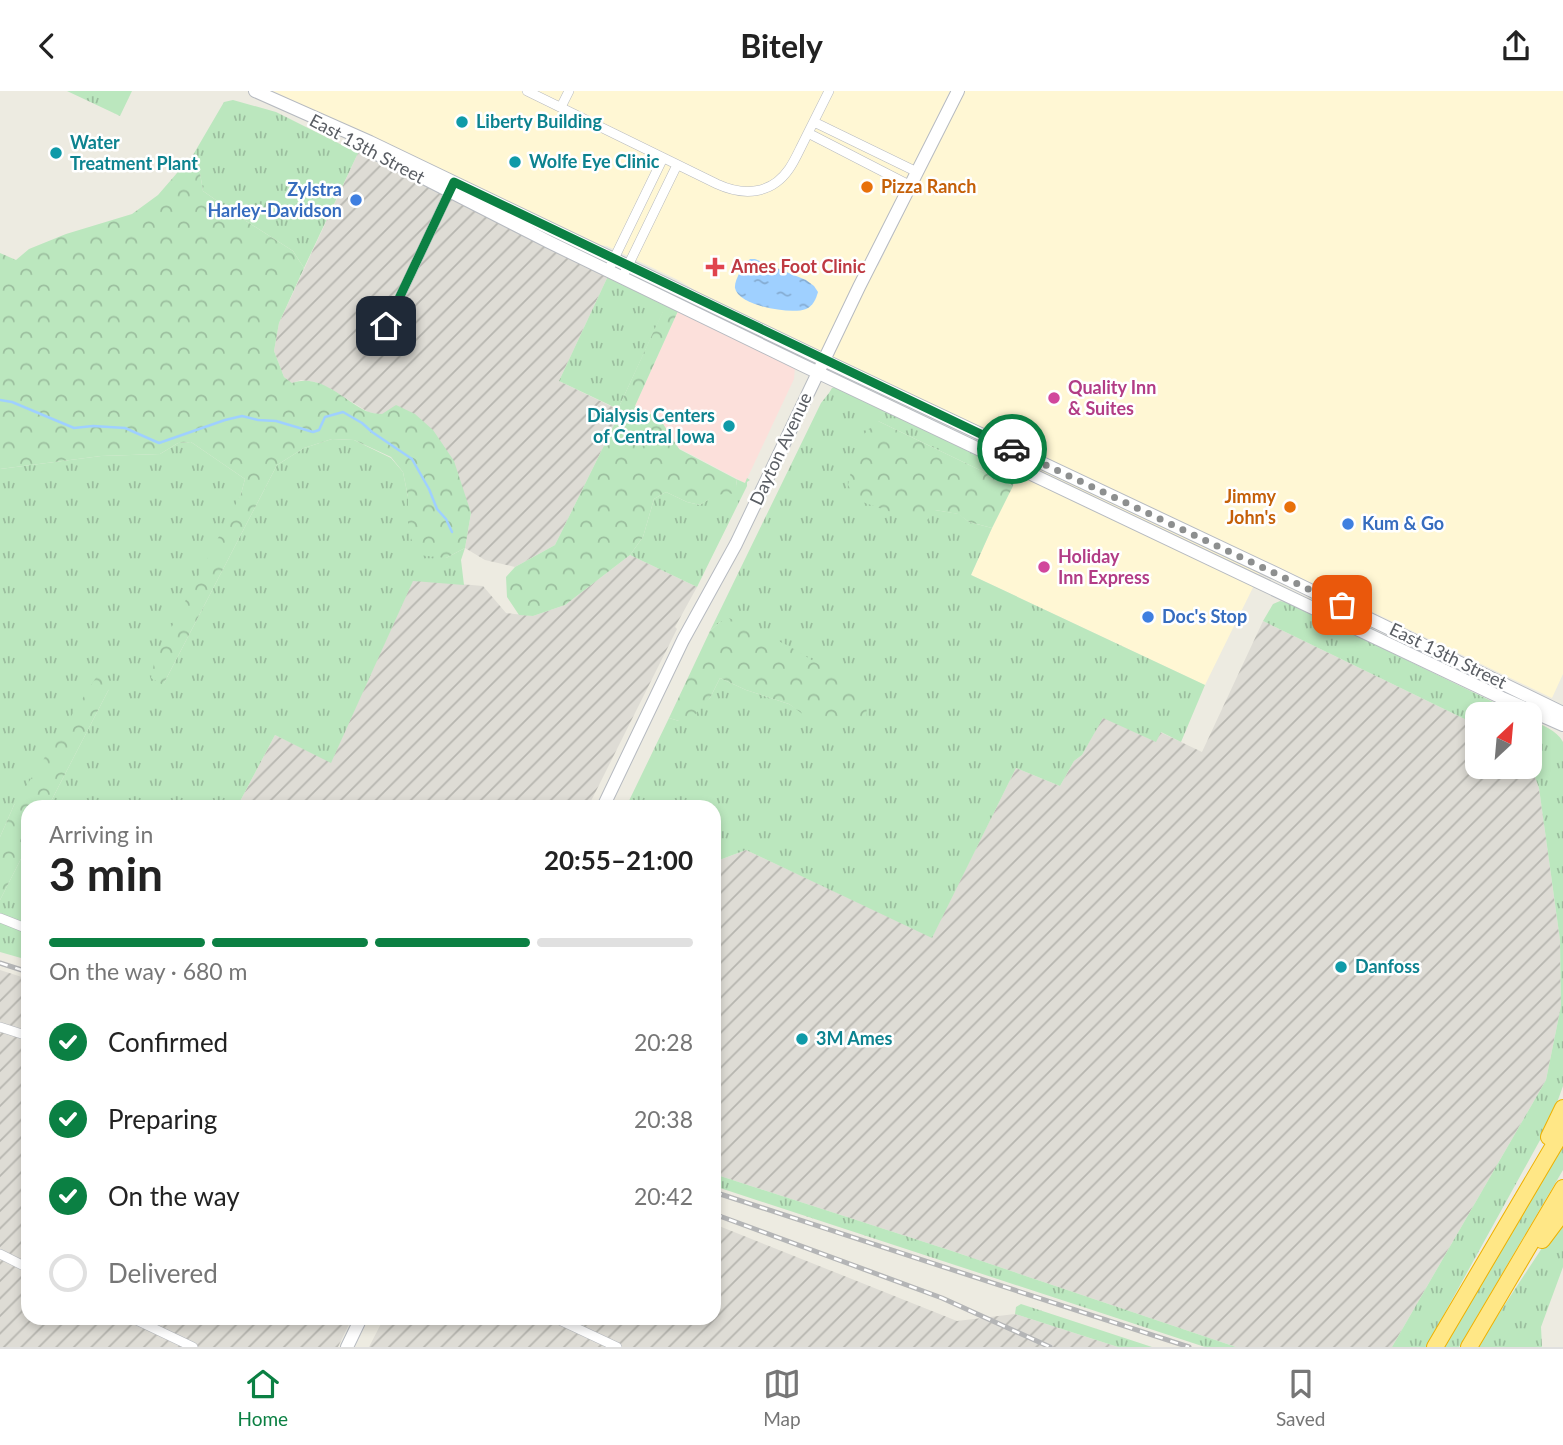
<!DOCTYPE html>
<html lang="en">
<head>
<meta charset="utf-8">
<style>
  :root { --surface:#fff; --page:#f2f2f2; --text:#222; --muted:#767676; --line:#e0e0e0; --accent:#0b8043 }
  body { margin:0; font-family:Lato,sans-serif; background:var(--page); color:var(--text); height:100vh; display:flex; flex-direction:column; font-size:26px; white-space:nowrap }
  * { box-sizing:border-box; margin:0 }
  p { font-size:23px; color:var(--muted) }
  .icon { flex:none; width:38px; height:38px; fill:none; stroke:currentColor; stroke-width:2; stroke-linecap:round; stroke-linejoin:round }
  .map { position:relative; flex:1; overflow:hidden }
  .side { position:absolute; left:21px; top:709px; width:700px; height:525px; display:flex; flex-direction:column; background:var(--surface); border-radius:21px; box-shadow:0 4px 10px #0003 }
  .side>* { flex:none }
  .needle { width:46px; rotate:26deg }
  .tools { position:absolute; left:1465px; top:611px; display:grid; gap:14px }
  .tools a { display:grid; place-items:center; width:77px; height:77px; border-radius:14px; background:var(--surface); box-shadow:0 4px 10px #0003; font-size:35px }
  .pin { position:absolute; display:grid; place-items:center; width:60px; height:60px; color:#fff; margin:-30px; border-radius:14px; box-shadow:0 4px 10px #0006 }
  .courier { position:absolute; display:grid; place-items:center; width:70px; height:70px; margin:-35px; border:5px solid #0b8043; border-radius:50%; background:#fff; color:#222; box-shadow:0 2px 9px #0007 }
  .head em { font-style:normal; font-weight:700 }
  .head div { display:flex; flex-direction:column-reverse }
  .head { display:flex; align-items:center; justify-content:space-between; height:119px; padding:0 28px }
  h1 { font-size:46px; font-weight:700; line-height:52px }
  .bar { display:grid; grid-template-columns:repeat(4,1fr); gap:10px 7px; align-content:center; height:84px; padding:0 28px }
  .bar i { height:9px; border-radius:5px; background:var(--line) }
  .bar .on { background:var(--accent) }
  .bar p { grid-column:span 4 }
  ol { padding:0 28px; list-style:none }
  li { display:flex; align-items:center; gap:21px; height:77px }
  li p { margin-inline-start:auto }
  li .icon { padding:7px; border-radius:50%; background:var(--accent); color:#fff; stroke-width:4 }
  li:last-child { color:var(--muted) }
  li i { width:38px; height:38px; border:4px solid var(--line); border-radius:50% }
  header { display:flex; justify-content:space-between; align-items:center; height:91px; padding:0 28px; background:var(--surface); font-size:32px; font-weight:700 }
  .tabs { display:flex; justify-content:space-around; align-items:center; height:98px; border-top:2px solid var(--line); background:var(--surface); font-size:19px; color:var(--muted) }
  .tabs a { display:grid; justify-items:center; gap:4px }
  .tabs .on { color:var(--accent) }
  .map>svg:first-child { display:block }
  .commercial { fill:#fff7d4 }
  .industrial { fill:url(#industrial-furrows) }
  .medical { fill:#fce0db }
  .grass { fill:url(#grass-tufts) }
  .forest { fill:url(#forest-crowns) }
  .water { fill:url(#water-ripples) }
  .lines { fill:none; stroke-linecap:round; stroke-linejoin:round }
  .stream { stroke:#9fd0ff; stroke-width:2.5 }
  .street-casing { stroke:#b6b9be; stroke-width:10 }
  .secondary-casing { stroke:#b6bac0; stroke-width:14 }
  .highway-casing { stroke:#eeb100; stroke-width:18 }
  .street { stroke:#fff; stroke-width:9 }
  .secondary { stroke:#fff; stroke-width:12 }
  .highway { stroke:#ffe786; stroke-width:16 }
  .rail-casing { stroke:#b4b5b6; stroke-width:5 }
  .rail { stroke:#fff; stroke-width:2.5; stroke-dasharray:8; stroke-linecap:butt }
  .done { stroke:#8d8f8f; stroke-width:7; stroke-dasharray:0 12.6 }
  .route { stroke:#0b8043; stroke-width:9 }
  .culture-dot { fill:#0f9aa8; stroke:#fff; stroke-width:2.5 }
  .food-dot { fill:#e8710a; stroke:#fff; stroke-width:2.5 }
  .shop-dot { fill:#3f7fe0; stroke:#fff; stroke-width:2.5 }
  .health-dot { fill:#e0444e; stroke:#fff; stroke-width:2.5 }
  .hotel-dot { fill:#d1479c; stroke:#fff; stroke-width:2.5 }
  .labels { text-anchor:middle; stroke-width:5; stroke-linejoin:round; paint-order:stroke }
  .culture-label { font-size:18px; font-weight:bold; fill:#0d838f; stroke:#fff; text-anchor:start }
  .street-label { font-size:18px; fill:#595d63; stroke:#fff }
  .food-label { font-size:18px; font-weight:bold; fill:#c56008; stroke:#fff; text-anchor:start }
  .shop-label { font-size:18px; font-weight:bold; fill:#366cbe; stroke:#fff; text-anchor:start }
  .health-label { font-size:18px; font-weight:bold; fill:#be3a42; stroke:#fff; text-anchor:start }
  .hotel-label { font-size:18px; font-weight:bold; fill:#b23c85; stroke:#fff; text-anchor:start }
</style>
</head>
<body>
<header><svg class="icon" aria-label="back" viewBox="0 0 24 24"><path d="M15 5l-7 7 7 7"/></svg>Bitely<svg class="icon" aria-label="share" viewBox="0 0 24 24"><path d="M12 15V3M7 8l5-5 5 5M5 13v7h14v-7"/></svg></header>
<div class="map">
<svg width="1563" height="1256" viewBox="0 0 1563 1256">
  <defs>
    <pattern id="industrial-furrows" width="10" height="10" patternUnits="userSpaceOnUse" patternTransform="scale(1.75)"><rect width="10" height="10" fill="#dedcd5"/><path d="M-1 1l2-2M0 10L10 0M9 11l2-2" fill="none" stroke="#b7b6b0"/></pattern>
    <pattern id="grass-tufts" width="24" height="20" patternUnits="userSpaceOnUse" patternTransform="scale(1.75)"><rect width="24" height="20" fill="#bbe7be"/><path d="M3 7l-1-3M5 7V3M7 7l1-3M15 17l-1-3M17 17v-4M19 17l1-3" fill="none" stroke="#9bbe9e"/></pattern>
    <pattern id="forest-crowns" width="20" height="18" patternUnits="userSpaceOnUse" patternTransform="scale(1.75)"><rect width="20" height="18" fill="#bbe7be"/><path d="M2 6a3 3 0 1 1 6 0M12 15a3 3 0 1 1 6 0" fill="none" stroke="#9bbe9e"/></pattern>
    <pattern id="water-ripples" width="26" height="14" patternUnits="userSpaceOnUse" patternTransform="scale(1.75)"><rect width="26" height="14" fill="#9fd0ff"/><path d="M2 4q2-2 4 0t4 0M15 11q2-2 4 0t4 0" fill="none" stroke="#85acd2"/></pattern>
  </defs>
  <rect width="100%" height="100%" fill="#edebe1"/>
  <path class="commercial" d="M273,0H950L867,169L878,175L964,0H1563V583L1552,607L1266,470L1205,594L971,484L992,437L1029,362L714,211L680,190L607,155L598,154Z"/>
  <path class="industrial" d="M358,62L608,185L559,290L621,320L555,454L515,476L485,469L465,457L471,422L382,324L368,321L331,298L315,291L301,289L292,292L284,286L274,260L279,232Z
    M630,464L697,496L675,536L677,538L588,716H237L275,644L331,671L413,489L483,495L506,522L533,525L565,514Z
    M1263,530L1477,634V676H1530V672L1539,697L1560,849L1561,915L1546,989L1392,1256H1236L949,1159L714,1083V771L746,759L932,846L1016,677L1060,695L1074,670L1082,664L1103,626L1155,650L1160,641L1202,661Z
    M0,879L28,888V1227H352L338,1256H0Z
    M714,1133L957,1230L1015,1223L1118,1256H369L384,1227H714Z"/>
  <path class="medical" d="M678,220L795,276L794,288L745,392L679,357L660,328L635,315Z"/>
  <path class="grass" d="M67,0H132L120,25Z
    M233,9L276,21L358,62L304,177L293,160L246,130L203,100L200,82L194,73L177,82L193,64L224,11Z
    M608,185L670,216L663,221L618,318L559,290Z
    M836,296L1011,380L1014,386L1013,395L878,330L935,419L959,423L969,431L992,437L971,484L1205,594L1181,651L1161,641L1156,651L1103,627L1082,664L1074,670L1060,695L1016,677L932,847L746,759L714,771V716H626L669,627L679,630L710,607L720,587L746,599L789,613L803,622L720,531L710,540L821,312L829,302L832,297Z
    M332,348L354,349L391,367L403,381L408,406V440L446,467L465,457L461,469L464,494L413,490L331,672L275,644L237,716H48L109,598L14,714L0,746V378L101,365L160,363L178,352L191,351L245,388L241,403L163,594L277,374L304,357Z
    M747,387L750,389L747,391V395L697,496L630,464L643,446L654,408L666,401L687,411L700,414L713,405L737,395L736,388L745,392Z
    M1280,510L1289,512L1518,623H1477V634L1263,530L1273,513Z
    M1530,628C1541,634 1557,639 1563,651V995L1550,1031L1426,1256H1392L1546,989L1561,915L1560,849L1539,697L1530,672Z
    M28,754V869L0,861V809Z
    M1563,1054V1079L1459,1256H1444Z
    M714,1083L949,1159L1236,1256H1205L714,1095Z
    M1563,1125V1176L1541,1236L1542,1256H1477Z
    M1021,1213L1152,1256H1118L1015,1223L1016,1216Z"/>
  <path class="forest" d="M194,73L200,82L203,100L246,130L293,160L304,177L279,232L274,260L284,286L292,292C321,282 342,308 366,320C371,322 377,323 382,323L396,314L415,323L433,339L454,370L471,422L465,457L446,467L418,464L408,440V406L403,381L391,366L354,349L332,348L304,357L277,374L163,594L151,587L155,568L241,403L245,388L191,351L178,352L160,363L101,365L0,378V162L16,169L29,158L66,143L132,123L158,104L177,82Z
    M670,216L678,220L635,315L660,328L679,358L736,388L737,395L733,403C720,401 711,407 700,414L687,411L666,401L654,408L643,446L630,464L565,514L533,525L519,524L507,506L506,486L515,476L555,454L621,320L618,318L663,220Z
    M878,330L1013,395L992,437L969,431L958,423L935,419L924,433L857,409L848,394L853,371L864,343Z
    M729,527L789,555L841,587L866,608L867,628L846,634L819,635L789,613L746,599L720,587L710,607L689,630H679L669,627L710,540L720,531Z
    M97,585H107L110,591L109,598L48,716H28V754L0,809V746L14,714Z"/>
  <path class="water" d="M750,168H755L806,189L814,195L818,201C816,208 813,215 806,218C792,224 738,215 735,197C734,188 744,174 750,168Z"/>
  <g class="lines">
    <path class="stream" d="M0,309L12,311L74,337L93,335L125,337L159,352L225,329L242,325L258,329L276,330L313,341L319,339L325,326L343,321L362,332L372,341L412,368L429,398L437,418L446,428L452,441"/>
    <defs>
      <path id="street" d="M527,0L717,93C743,105 771,104 789,78C794,71 798,62 802,54C811,36 820,18 829,0
        M561,16L569,0
        M814,31L917,81
        M808,42L911,95
        M608,180L663,67
        M622,187L677,74
        M376,257L451,97
        M0,827L28,838
        M0,936L28,945
        M0,1163L28,1177
        M132,1227L193,1256
        M555,1227L617,1256"/>
      <path id="secondary" d="M255,0L370,51L824,269L1277,483L1563,622
        M357,53L549,151L802,274L1502,607L1563,634
        M603,716L683,549L736,453L859,196L958,0
        M347,1256L361,1227"/>
      <path id="highway" d="M1549,1046L1563,1017
        M1542,1149L1563,1121
        M1435,1256L1563,1039
        M1469,1256L1563,1097"/>
    </defs>
    <use href="#street" class="street-casing"/>
    <use href="#secondary" class="secondary-casing"/>
    <use href="#highway" class="highway-casing"/>
    <use href="#street" class="street"/>
    <use href="#secondary" class="secondary"/>
    <use href="#highway" class="highway"/>
    <defs>
      <path id="rail" d="M0,872L28,881
        M714,1101L1189,1256
        M714,1123L942,1207L1050,1256"/>
    </defs>
    <use href="#rail" class="rail-casing"/>
    <use href="#rail" class="rail"/>
  </g>
  <g class="lines">
    <path class="done" d="M1012,358L1342,514"/>
    <path class="route" d="M386,235L454,91L1012,358"/>
  </g>
  <g class="culture-dot">
    <circle cx="462" cy="31" r="7"/>
    <circle cx="56" cy="62" r="7"/>
    <circle cx="515" cy="71" r="7"/>
    <circle cx="729" cy="335" r="7"/>
    <circle cx="1341" cy="876" r="7"/>
    <circle cx="802" cy="948" r="7"/>
  </g>
  <g class="food-dot">
    <circle cx="867" cy="96" r="7"/>
    <circle cx="1290" cy="416" r="7"/>
  </g>
  <g class="shop-dot">
    <circle cx="356" cy="109" r="7"/>
    <circle cx="1348" cy="433" r="7"/>
    <circle cx="1148" cy="526" r="7"/>
  </g>
  <path class="health-dot" d="M711.5 165.5h7v7h7v7h-7v7h-7v-7h-7v-7h7z"/>
  <g class="hotel-dot">
    <circle cx="1054" cy="307" r="7"/>
    <circle cx="1044" cy="476" r="7"/>
  </g>
  <g class="labels">
    <g class="culture-label">
      <text x="476" y="37">Liberty Building</text>
      <text x="70" y="58">Water<tspan x="70" dy="21">Treatment Plant</tspan></text>
      <text x="529" y="77">Wolfe Eye Clinic</text>
      <text x="715" y="331" text-anchor="end">Dialysis Centers<tspan x="715" dy="21">of Central Iowa</tspan></text>
      <text x="1355" y="882">Danfoss</text>
      <text x="816" y="954">3M Ames</text>
    </g>
    <g class="street-label">
      <text transform="translate(367 58) rotate(28)" y="6">East 13th Street</text>
      <text transform="translate(781 358) rotate(-65)" y="6">Dayton Avenue</text>
      <text transform="translate(1448 565) rotate(26)" y="6">East 13th Street</text>
    </g>
    <g class="food-label">
      <text x="881" y="102">Pizza Ranch</text>
      <text x="1276" y="412" text-anchor="end">Jimmy<tspan x="1276" dy="21">John's</tspan></text>
    </g>
    <g class="shop-label">
      <text x="342" y="105" text-anchor="end">Zylstra<tspan x="342" dy="21">Harley-Davidson</tspan></text>
      <text x="1362" y="439">Kum &amp; Go</text>
      <text x="1162" y="532">Doc's Stop</text>
    </g>
    <g class="health-label">
      <text x="731" y="182">Ames Foot Clinic</text>
    </g>
    <g class="hotel-label">
      <text x="1068" y="303">Quality Inn<tspan x="1068" dy="21">&amp; Suites</tspan></text>
      <text x="1058" y="472">Holiday<tspan x="1058" dy="21">Inn Express</tspan></text>
    </g>
  </g>
</svg>
<div class="tools">
<a><svg class="needle" viewBox="-14 -14 28 28"><path d="M0-13l5 13h-10z" fill="#e53935"/><path d="M0 13l5-13h-10z" fill="#767676"/></svg></a>
</div>
<div class="pin" style="left:1342px;top:514px;background:#ea580c"><svg class="icon" aria-label="bag" viewBox="0 0 24 24"><path d="M5 8h14l-1 12H6zM9 8a3 3 0 0 1 6 0"/></svg></div>
<div class="pin" style="left:386px;top:235px;background:#1f2937"><svg class="icon" aria-label="home" viewBox="0 0 24 24"><path d="M3 11l9-7 9 7M6 9v11h12V9"/></svg></div>
<div class="courier" style="left:1012px;top:358px"><svg class="icon" aria-label="car" viewBox="0 0 24 24"><path d="M5 17H2v-5l4-1 3-4h7l3 4 3 1v5h-3M9 17h6M6 11h13"/><circle cx="7" cy="17" r="2"/><circle cx="17" cy="17" r="2"/></svg></div>
<section class="side">
<div class="head"><div><h1>3 min</h1><p>Arriving in</p></div><em>20:55–21:00</em></div>
<div class="bar"><i class="on"></i><i class="on"></i><i class="on"></i><i></i><p>On the way · 680 m</p></div>
<ol>
<li><svg class="icon" aria-label="check" viewBox="0 0 24 24"><path d="M5 12l5 5 9-10"/></svg>Confirmed<p>20:28</p></li>
<li><svg class="icon" aria-label="check" viewBox="0 0 24 24"><path d="M5 12l5 5 9-10"/></svg>Preparing<p>20:38</p></li>
<li><svg class="icon" aria-label="check" viewBox="0 0 24 24"><path d="M5 12l5 5 9-10"/></svg>On the way<p>20:42</p></li>
<li><i></i>Delivered</li>
</ol>
</section>
</div>
<nav class="tabs">
<a class="on"><svg class="icon" aria-label="home" viewBox="0 0 24 24"><path d="M3 11l9-7 9 7M6 9v11h12V9"/></svg>Home</a>
<a><svg class="icon" aria-label="map" viewBox="0 0 24 24"><path d="M3 6l6-2 6 2 6-2v14l-6 2-6-2-6 2zM9 4v14M15 6v14"/></svg>Map</a>
<a><svg class="icon" aria-label="saved" viewBox="0 0 24 24"><path d="M7 4h10v16l-5-4-5 4z"/></svg>Saved</a>
</nav>
</body>
</html>
